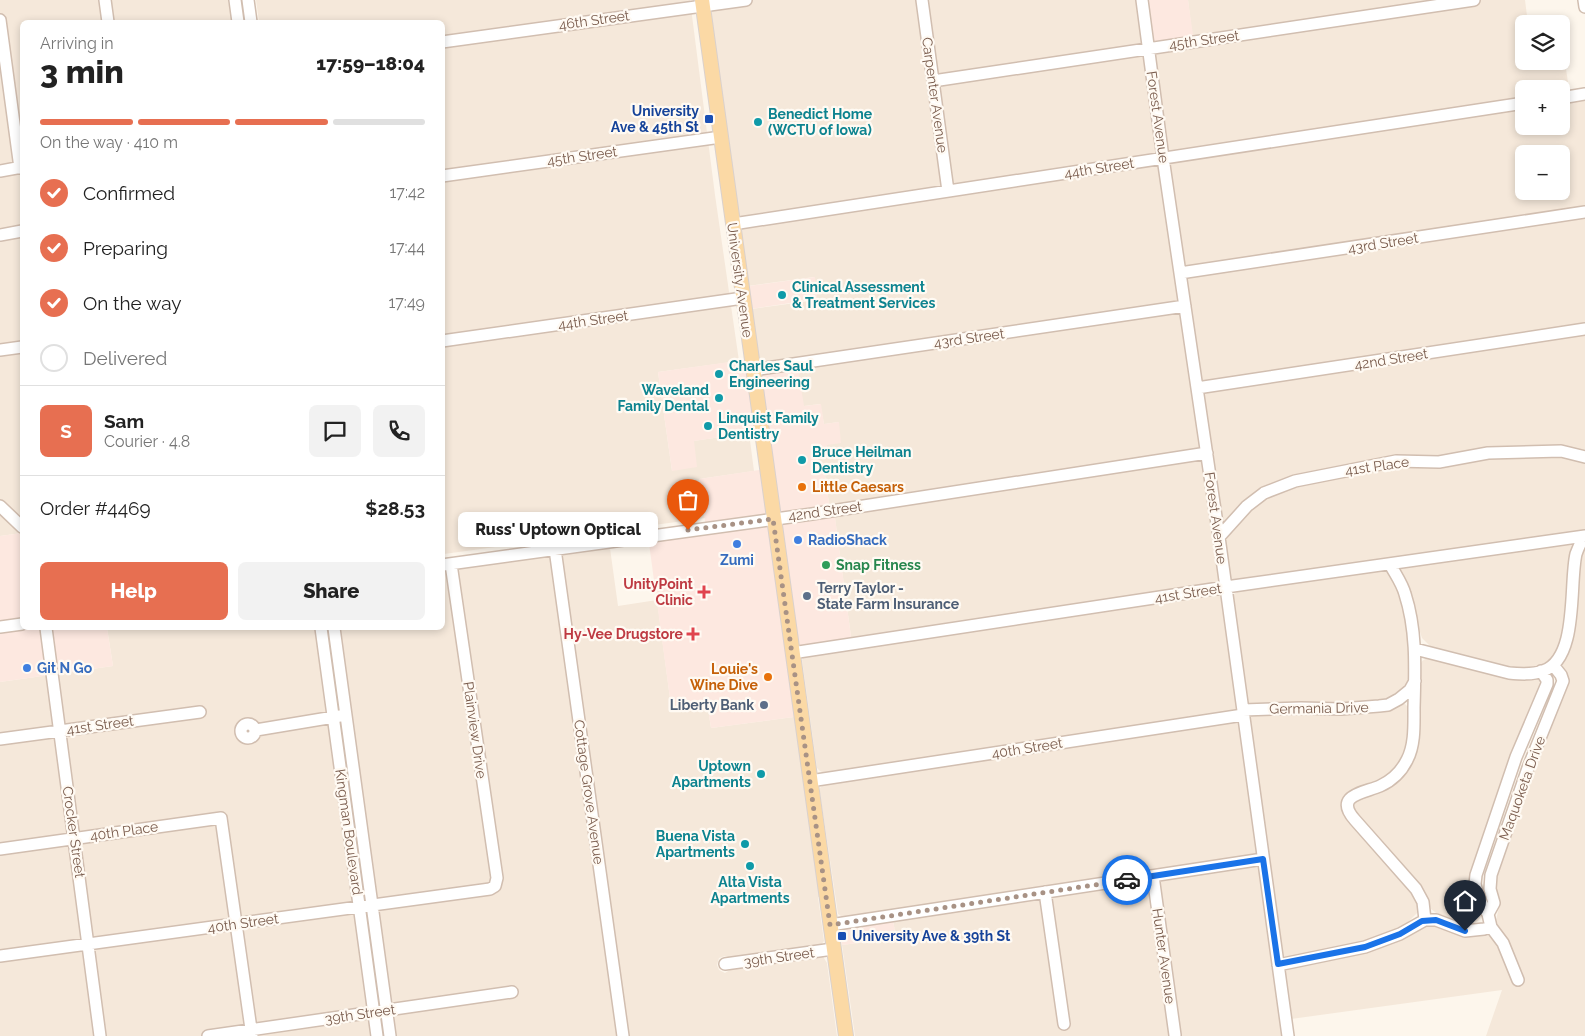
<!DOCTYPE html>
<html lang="en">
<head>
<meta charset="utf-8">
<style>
  :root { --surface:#fff; --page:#f2f2f2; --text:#222; --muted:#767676; --line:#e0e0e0; --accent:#e76f51 }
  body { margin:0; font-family:Raleway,sans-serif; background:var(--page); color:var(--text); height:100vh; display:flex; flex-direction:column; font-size:19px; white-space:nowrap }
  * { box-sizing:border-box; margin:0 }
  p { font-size:16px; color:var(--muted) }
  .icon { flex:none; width:28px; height:28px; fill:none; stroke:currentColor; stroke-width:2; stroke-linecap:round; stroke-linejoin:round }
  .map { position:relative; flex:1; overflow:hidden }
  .panel { position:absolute; left:20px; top:20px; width:425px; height:610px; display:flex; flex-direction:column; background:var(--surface); border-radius:8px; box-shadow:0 2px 8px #0003 }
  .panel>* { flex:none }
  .fabs { position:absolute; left:1515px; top:15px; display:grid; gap:10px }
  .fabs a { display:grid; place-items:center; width:55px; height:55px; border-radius:8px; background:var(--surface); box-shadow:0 2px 8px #0003; font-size:25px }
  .pin { position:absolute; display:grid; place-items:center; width:42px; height:42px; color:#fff; margin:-51px -21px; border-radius:50% 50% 50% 0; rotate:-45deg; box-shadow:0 0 5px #0007 }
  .pin .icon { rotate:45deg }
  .courier { position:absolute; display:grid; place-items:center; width:50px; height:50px; margin:-25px; border:4px solid #1a73e8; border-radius:50%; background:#fff; color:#222; box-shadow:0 1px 6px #0007 }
  .bubble { position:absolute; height:35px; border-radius:8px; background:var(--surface); box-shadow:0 2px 8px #0003; font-size:16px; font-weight:800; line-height:35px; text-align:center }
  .summary em { font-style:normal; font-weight:800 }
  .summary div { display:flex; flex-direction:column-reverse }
  .summary { display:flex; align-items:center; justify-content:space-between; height:85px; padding:0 20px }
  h1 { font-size:32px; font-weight:800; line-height:38px }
  .bar { display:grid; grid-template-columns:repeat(4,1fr); gap:8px 5px; align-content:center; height:60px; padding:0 20px }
  .bar i { height:6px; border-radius:4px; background:var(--line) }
  .bar .current { background:var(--accent) }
  .bar p { grid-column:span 4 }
  .line { display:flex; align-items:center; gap:12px; padding:0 20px; border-top:1px solid var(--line) }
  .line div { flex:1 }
  .round { display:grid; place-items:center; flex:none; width:52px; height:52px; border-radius:8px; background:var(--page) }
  ol { padding:0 20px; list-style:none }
  li { display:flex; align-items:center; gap:15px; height:55px }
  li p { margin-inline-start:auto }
  li .icon { padding:5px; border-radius:50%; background:var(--accent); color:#fff; stroke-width:4 }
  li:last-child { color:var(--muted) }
  li i { width:28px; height:28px; border:2px solid var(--line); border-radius:50% }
  .action { display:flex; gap:10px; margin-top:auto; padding:10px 20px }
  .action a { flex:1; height:58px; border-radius:8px; background:var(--accent); color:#fff; font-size:20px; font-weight:800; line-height:58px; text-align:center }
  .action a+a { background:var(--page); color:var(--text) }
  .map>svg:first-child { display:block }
  .residential { fill:#f5e8da; fill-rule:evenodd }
  .commercial { fill:#fde8e0 }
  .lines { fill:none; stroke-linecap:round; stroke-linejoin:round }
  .minor-casing { stroke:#d1beb0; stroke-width:14 }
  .major-casing { stroke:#dad1cd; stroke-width:16 }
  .minor { stroke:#fff; stroke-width:11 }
  .major { stroke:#fbd9a5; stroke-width:14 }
  .done { stroke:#a89285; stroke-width:5; stroke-dasharray:0 9 }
  .route { stroke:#1a73e8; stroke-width:6 }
  .transit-dot { fill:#1a4fb4; stroke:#fffaf3; stroke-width:2 }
  .culture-dot { fill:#0f9aa8; stroke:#fffaf3; stroke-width:2 }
  .food-dot { fill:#e8710a; stroke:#fffaf3; stroke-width:2 }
  .shop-dot { fill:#3f7fe0; stroke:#fffaf3; stroke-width:2 }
  .leisure-dot { fill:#2e9e5b; stroke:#fffaf3; stroke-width:2 }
  .health-dot { fill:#e0444e; stroke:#fffaf3; stroke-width:2 }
  .service-dot { fill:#5c6f8a; stroke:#fffaf3; stroke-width:2 }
  .labels { text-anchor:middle; stroke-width:4.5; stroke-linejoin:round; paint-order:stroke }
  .street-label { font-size:14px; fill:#7a5c4d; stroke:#fffaf3 }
  .transit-label { font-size:14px; font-weight:bold; fill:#164399; stroke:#fffaf3; text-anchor:end }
  .culture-label { font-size:14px; font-weight:bold; fill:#0d838f; stroke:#fffaf3; text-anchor:start }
  .food-label { font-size:14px; font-weight:bold; fill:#c56008; stroke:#fffaf3; text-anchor:start }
  .shop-label { font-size:14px; font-weight:bold; fill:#366cbe; stroke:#fffaf3; text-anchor:start }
  .leisure-label { font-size:14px; font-weight:bold; fill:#27864d; stroke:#fffaf3; text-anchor:start }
  .health-label { font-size:14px; font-weight:bold; fill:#be3a42; stroke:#fffaf3; text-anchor:end }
  .service-label { font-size:14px; font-weight:bold; fill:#4e5e75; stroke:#fffaf3; text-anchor:start }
</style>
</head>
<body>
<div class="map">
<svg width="1585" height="1036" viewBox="0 0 1585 1036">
  <rect width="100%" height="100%" fill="#fdf6ec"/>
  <path class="residential" d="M0,0H228L232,22H22V163L0,167Z
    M256,0H690L715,195L739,361L658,372L672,471L693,441L749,433L754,471L699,479L705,518L444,554L442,22H259Z
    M702,0H1142L1193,42L1188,0H1525L1528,24H1524V61H1561L1562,42L1570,96L1585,94V536L852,644L834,511H830L824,468H819L818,458L839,422L824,424L820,404L804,406L753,370L744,310L817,300L814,277L741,287ZM1524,89H1561V126H1524ZM1524,154H1561V191H1524Z
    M22,172V533L0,536V176Z
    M609,541L618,606L657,600L671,706L707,702L711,728L801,716L826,896L818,897L824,941L820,946L732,958L725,956L719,958L717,965L719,970L725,973L733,968L822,955L827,963L837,1036H390L334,628H442L443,565Z
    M1573,543L1566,622L1559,649L1552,658L1540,666L1518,671L1436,649L1430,646L1422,638L1400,572L1401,568L1403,567Z
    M1585,544V1036H1486L1502,990L1291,1019L1284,971L1285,967L1427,923L1491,936L1508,942L1499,929L1496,920L1499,907V900L1495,892L1496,877L1564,672L1562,661Z
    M1388,569L1398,585L1410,632V676L1406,685L1401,692L1386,700L1362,704H1249L1247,702L1233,598L1234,594L1237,592Z
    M1220,593L1237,711L824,773L820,771L817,768L802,660L804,656Z
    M107,628H321L377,1036H0V682L113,666Z
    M1427,658L1536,678L1543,684L1475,867L1482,915L1478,921L1470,925L1443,918L1431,909L1423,889L1355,813L1353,805L1354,801L1405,772L1419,667L1422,661Z
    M1401,703L1405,704L1409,708L1408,741L1406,752L1401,762L1388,777L1373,783L1353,789L1345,800L1415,892L1419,909L1418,912L1406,924L1391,933L1374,940L1285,957L1282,955L1250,716L1252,714Z
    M1237,721L1239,722L1257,851L1255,856L844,918L838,914L820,793V788L824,784Z
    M1255,865L1260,869L1283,1036H855L842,945L896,938L893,920Z"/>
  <path class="commercial" d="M1142,0H1188L1194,42L1149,48Z
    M815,277L817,299L744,310L741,287Z
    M751,359L753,370L797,363L804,406L821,404L824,424L839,422L841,443L827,445L828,457L818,459L819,468H824L830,510H834L852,644L792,653L801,716L711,728L707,702L671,706L648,536L706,528L699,479L766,469L761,431L694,441L697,467L672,471L658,372Z
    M22,533V628H107L113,666L0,682V536Z
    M893,920L896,938L842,945L840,935L845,928Z"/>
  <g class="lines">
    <defs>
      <path id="minor" d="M105,0L108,22
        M235,0L238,22
        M248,0L251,22
        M922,0L948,191
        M1142,0L1163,158L1219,537L1288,1036
        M1584,0L1585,7
        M0,20L20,168
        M442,42L746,0
        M933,81L1474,0
        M1561,98L1585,94
        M0,171L22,167
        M442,176L721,137
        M733,224L1524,103
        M0,235L22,231
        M1180,273L1585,212
        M442,341L743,298
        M0,350L22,347
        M753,370L1185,306
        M1197,388L1585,329
        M0,506L22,527
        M1219,537L1247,506L1264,493L1295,481L1396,461L1439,462L1488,453L1561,451L1585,457
        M555,549L623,1036
        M1390,564C1395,574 1402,583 1405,594C1417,631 1415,670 1414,708C1414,725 1415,745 1407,760C1401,772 1391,781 1380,786C1364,793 1333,795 1355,820L1416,889L1423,902L1425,920
        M442,565L812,514L1207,453
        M0,627L22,624
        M46,628L100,1036
        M321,628L377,1036
        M334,628L390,1036
        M1415,649L1509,673C1520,674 1532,675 1543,671C1579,659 1569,583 1576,554C1578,548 1581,542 1584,537
        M792,653L1226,587L1585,536
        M1243,710L1301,708L1341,709L1379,706L1388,705L1399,699L1410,690L1415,681
        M241 731a7 7 0 1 1 14 0a7 7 0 1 1-14 0Z
        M256,730L340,716
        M0,739L200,712
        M810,781L1243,715
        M0,849L221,818L252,1036
        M1153,876L1175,1035
        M1045,892L1064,1024
        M1488,914L1494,903L1490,889L1491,875L1528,768L1563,681L1561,675L1553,665
        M830,925L1263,859
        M0,956L490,889L495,886L497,878L451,564
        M725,964L833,949
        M1278,965L1365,947L1400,934L1425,920H1436L1465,931L1484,929L1491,927
        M1518,980L1503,943L1491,927L1488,914L1478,897L1475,884L1476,875L1516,757L1547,684V680L1541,671
        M208,1036L512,992"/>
      <path id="major" d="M702,0L846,1036"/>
    </defs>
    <use href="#minor" class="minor-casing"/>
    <use href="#major" class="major-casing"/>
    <use href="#minor" class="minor"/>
    <use href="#major" class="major"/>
  </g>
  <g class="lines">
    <path class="done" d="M688,530L773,519L830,925L1127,880"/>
    <path class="route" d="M1127,880L1263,859L1278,964L1365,947L1400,934L1422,921L1436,920L1465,931"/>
  </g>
  <g class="transit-dot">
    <rect x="704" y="114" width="10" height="10" rx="2.5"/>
    <rect x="837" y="931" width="10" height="10" rx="2.5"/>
  </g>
  <g class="culture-dot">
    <circle cx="758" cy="122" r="5"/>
    <circle cx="782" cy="295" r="5"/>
    <circle cx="719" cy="374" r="5"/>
    <circle cx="719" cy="398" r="5"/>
    <circle cx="708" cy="426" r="5"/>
    <circle cx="802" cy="460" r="5"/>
    <circle cx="761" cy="774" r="5"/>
    <circle cx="745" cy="844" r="5"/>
    <circle cx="750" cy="866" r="5"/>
  </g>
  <g class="food-dot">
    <circle cx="802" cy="487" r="5"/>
    <circle cx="768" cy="677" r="5"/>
  </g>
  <g class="shop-dot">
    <circle cx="798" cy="540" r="5"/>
    <circle cx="737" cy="544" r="5"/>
    <circle cx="27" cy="668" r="5"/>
  </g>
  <circle class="leisure-dot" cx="826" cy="565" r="5"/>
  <g class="health-dot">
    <path d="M701.5 584.5h5v5h5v5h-5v5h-5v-5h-5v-5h5z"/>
    <path d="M690.5 626.5h5v5h5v5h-5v5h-5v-5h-5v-5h5z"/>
  </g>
  <g class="service-dot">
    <circle cx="807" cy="596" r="5"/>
    <circle cx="764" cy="705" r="5"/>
  </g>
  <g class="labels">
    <g class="street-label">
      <text transform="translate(594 20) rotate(-8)" y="5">46th Street</text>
      <text transform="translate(1204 40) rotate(-8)" y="5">45th Street</text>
      <text transform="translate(935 95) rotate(82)" y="5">Carpenter Avenue</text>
      <text transform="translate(1158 117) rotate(82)" y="5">Forest Avenue</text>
      <text transform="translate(582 156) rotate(-8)" y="5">45th Street</text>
      <text transform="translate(1099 168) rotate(-9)" y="5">44th Street</text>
      <text transform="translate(1383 243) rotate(-9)" y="5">43rd Street</text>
      <text transform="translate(740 280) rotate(82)" y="5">University Avenue</text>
      <text transform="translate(593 320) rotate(-8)" y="5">44th Street</text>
      <text transform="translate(969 338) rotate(-8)" y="5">43rd Street</text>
      <text transform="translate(1391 359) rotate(-9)" y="5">42nd Street</text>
      <text transform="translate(1377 466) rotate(-8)" y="5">41st Place</text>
      <text transform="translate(825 511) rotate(-8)" y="5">42nd Street</text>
      <text transform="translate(1216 518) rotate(82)" y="5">Forest Avenue</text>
      <text transform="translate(1188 593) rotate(-9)" y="5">41st Street</text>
      <text transform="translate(1319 708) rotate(-1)" y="5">Germania Drive</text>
      <text transform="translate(100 725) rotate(-8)" y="5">41st Street</text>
      <text transform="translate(475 730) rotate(82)" y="5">Plainview Drive</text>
      <text transform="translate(1027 748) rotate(-9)" y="5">40th Street</text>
      <text transform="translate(1522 788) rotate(-70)" y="5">Maquoketa Drive</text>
      <text transform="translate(589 792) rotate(82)" y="5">Cottage Grove Avenue</text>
      <text transform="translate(124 831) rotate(-8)" y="5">40th Place</text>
      <text transform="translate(74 832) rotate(82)" y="5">Crocker Street</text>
      <text transform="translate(349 832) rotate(82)" y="5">Kingman Boulevard</text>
      <text transform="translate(243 923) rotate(-8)" y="5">40th Street</text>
      <text transform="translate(1164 956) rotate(82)" y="5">Hunter Avenue</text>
      <text transform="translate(779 957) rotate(-8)" y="5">39th Street</text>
      <text transform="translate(360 1014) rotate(-8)" y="5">39th Street</text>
    </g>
    <g class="transit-label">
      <text x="699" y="116">University<tspan x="699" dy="16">Ave &amp; 45th St</tspan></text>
      <text x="852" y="941" text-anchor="start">University Ave &amp; 39th St</text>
    </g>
    <g class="culture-label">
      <text x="768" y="119">Benedict Home<tspan x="768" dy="16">(WCTU of Iowa)</tspan></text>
      <text x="792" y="292">Clinical Assessment<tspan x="792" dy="16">&amp; Treatment Services</tspan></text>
      <text x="729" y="371">Charles Saul<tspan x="729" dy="16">Engineering</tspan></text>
      <text x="709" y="395" text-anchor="end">Waveland<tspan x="709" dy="16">Family Dental</tspan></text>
      <text x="718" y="423">Linquist Family<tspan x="718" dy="16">Dentistry</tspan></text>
      <text x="812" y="457">Bruce Heilman<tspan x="812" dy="16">Dentistry</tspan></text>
      <text x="751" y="771" text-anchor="end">Uptown<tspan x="751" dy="16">Apartments</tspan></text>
      <text x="735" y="841" text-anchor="end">Buena Vista<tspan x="735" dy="16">Apartments</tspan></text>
      <text x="750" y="887" text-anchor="middle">Alta Vista<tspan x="750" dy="16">Apartments</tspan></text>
    </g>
    <g class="food-label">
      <text x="812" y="492">Little Caesars</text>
      <text x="758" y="674" text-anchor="end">Louie's<tspan x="758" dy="16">Wine Dive</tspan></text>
    </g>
    <g class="shop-label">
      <text x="808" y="545">RadioShack</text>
      <text x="737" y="565" text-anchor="middle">Zumi</text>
      <text x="37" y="673">Git N Go</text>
    </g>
    <g class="leisure-label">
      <text x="836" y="570">Snap Fitness</text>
    </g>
    <g class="health-label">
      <text x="693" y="589">UnityPoint<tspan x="693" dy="16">Clinic</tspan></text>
      <text x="683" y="639">Hy-Vee Drugstore</text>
    </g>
    <g class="service-label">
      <text x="817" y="593">Terry Taylor -<tspan x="817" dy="16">State Farm Insurance</tspan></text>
      <text x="754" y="710" text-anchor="end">Liberty Bank</text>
    </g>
  </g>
</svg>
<div class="fabs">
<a><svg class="icon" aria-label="layers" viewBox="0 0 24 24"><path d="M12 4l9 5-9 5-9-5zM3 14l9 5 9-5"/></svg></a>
<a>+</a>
<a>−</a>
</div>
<div class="pin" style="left:688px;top:530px;background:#ea580c"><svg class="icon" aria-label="bag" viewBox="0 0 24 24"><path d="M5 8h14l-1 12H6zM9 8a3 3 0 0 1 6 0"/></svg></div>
<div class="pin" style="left:1465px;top:931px;background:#1f2937"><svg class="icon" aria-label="home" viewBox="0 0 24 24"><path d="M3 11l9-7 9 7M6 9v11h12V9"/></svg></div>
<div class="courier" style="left:1127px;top:880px"><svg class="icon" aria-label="car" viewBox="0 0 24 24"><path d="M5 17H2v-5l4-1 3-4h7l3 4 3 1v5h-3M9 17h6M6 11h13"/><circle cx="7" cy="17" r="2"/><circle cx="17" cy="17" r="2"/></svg></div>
<div class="bubble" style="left:458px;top:512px;width:200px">Russ' Uptown Optical</div>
<section class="panel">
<div class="summary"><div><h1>3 min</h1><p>Arriving in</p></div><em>17:59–18:04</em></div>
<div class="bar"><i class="current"></i><i class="current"></i><i class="current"></i><i></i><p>On the way · 410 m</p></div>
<ol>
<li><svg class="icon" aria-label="check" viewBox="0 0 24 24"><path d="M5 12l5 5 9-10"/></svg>Confirmed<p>17:42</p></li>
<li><svg class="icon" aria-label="check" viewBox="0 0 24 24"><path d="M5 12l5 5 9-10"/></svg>Preparing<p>17:44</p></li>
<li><svg class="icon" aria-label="check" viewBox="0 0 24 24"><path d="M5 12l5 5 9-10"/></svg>On the way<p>17:49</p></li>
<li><i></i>Delivered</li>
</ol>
<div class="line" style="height:90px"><b class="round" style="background:var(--accent);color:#fff">S</b><div><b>Sam</b><p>Courier · 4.8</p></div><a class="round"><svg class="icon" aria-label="chat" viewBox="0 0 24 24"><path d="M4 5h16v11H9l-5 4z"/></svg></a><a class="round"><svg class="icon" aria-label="phone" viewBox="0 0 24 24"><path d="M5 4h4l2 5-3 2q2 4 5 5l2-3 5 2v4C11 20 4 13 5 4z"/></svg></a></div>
<div class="line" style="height:65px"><div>Order #4469</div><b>$28.53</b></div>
<div class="action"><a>Help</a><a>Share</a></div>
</section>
</div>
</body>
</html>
